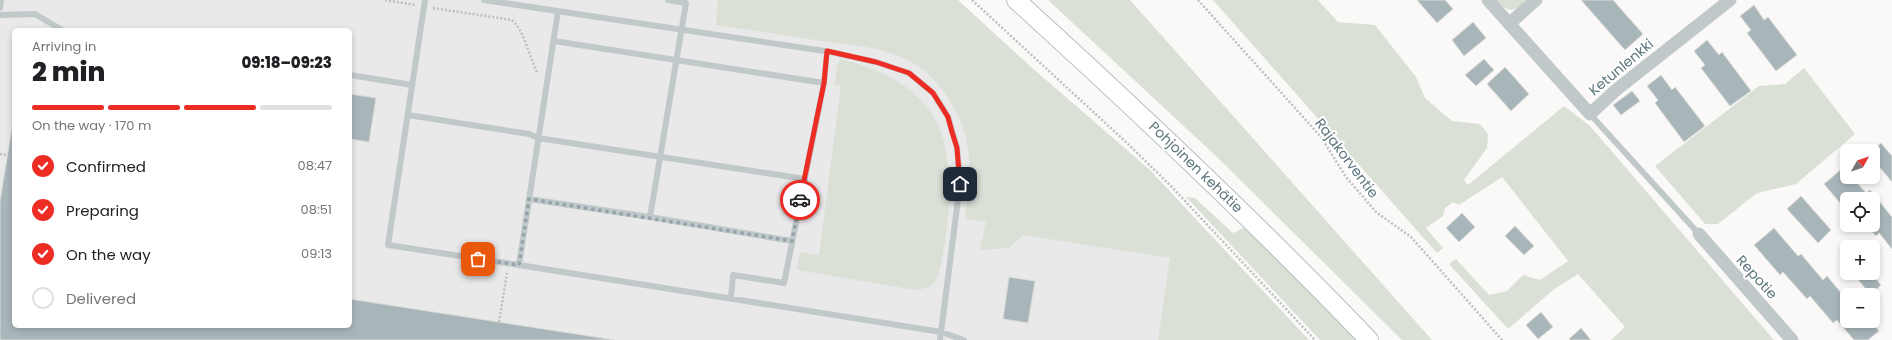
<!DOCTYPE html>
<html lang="en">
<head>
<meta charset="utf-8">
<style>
  :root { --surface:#fff; --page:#f2f2f2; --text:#202124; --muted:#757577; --line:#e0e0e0; --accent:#ed2c24 }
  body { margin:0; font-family:Poppins,sans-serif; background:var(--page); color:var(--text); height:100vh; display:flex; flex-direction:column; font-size:15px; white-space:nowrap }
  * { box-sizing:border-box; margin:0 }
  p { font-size:13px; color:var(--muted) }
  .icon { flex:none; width:22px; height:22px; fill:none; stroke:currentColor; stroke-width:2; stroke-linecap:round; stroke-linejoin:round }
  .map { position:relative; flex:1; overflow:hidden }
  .drawer { position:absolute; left:12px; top:28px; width:340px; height:300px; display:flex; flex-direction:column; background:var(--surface); border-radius:6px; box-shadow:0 2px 6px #0003 }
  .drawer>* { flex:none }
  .needle { width:26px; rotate:50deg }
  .tools { position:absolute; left:1840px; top:144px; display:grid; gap:8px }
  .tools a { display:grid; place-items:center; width:40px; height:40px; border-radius:6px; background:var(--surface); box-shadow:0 2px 6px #0003; font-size:20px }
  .pin { position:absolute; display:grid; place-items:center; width:34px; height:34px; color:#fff; margin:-17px; border-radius:8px; box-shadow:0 2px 6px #0006 }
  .courier { position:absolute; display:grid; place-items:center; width:40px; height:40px; margin:-20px; border:3px solid #ed2c24; border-radius:50%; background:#fff; color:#222; box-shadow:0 1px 5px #0007 }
  .overview em { font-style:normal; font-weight:800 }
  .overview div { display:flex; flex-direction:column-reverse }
  .overview { display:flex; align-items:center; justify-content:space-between; height:68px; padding:0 20px }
  h1 { font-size:26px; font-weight:800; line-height:30px }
  .bar { display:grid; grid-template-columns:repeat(4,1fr); gap:6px 4px; align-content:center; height:48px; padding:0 20px }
  .bar i { height:5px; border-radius:3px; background:var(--line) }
  .bar .active { background:var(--accent) }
  .bar p { grid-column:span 4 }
  ol { padding:0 20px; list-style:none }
  li { display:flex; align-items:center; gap:12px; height:44px }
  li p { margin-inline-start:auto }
  li .icon { padding:4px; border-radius:50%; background:var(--accent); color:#fff; stroke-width:4 }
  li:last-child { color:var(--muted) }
  li i { width:22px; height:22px; border:2px solid var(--line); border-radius:50% }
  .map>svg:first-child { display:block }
  .built { fill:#e8e9e8; fill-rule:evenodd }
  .green { fill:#dbe0d6 }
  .building { fill:#a9b6b9; stroke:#dcdbd9 }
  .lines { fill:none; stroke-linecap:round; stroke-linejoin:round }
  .secondary-casing { stroke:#b5bec1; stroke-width:20 }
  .path { stroke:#bbc0c2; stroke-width:2.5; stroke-dasharray:2 2; stroke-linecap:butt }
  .lane { stroke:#c0c8ca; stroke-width:6 }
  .street { stroke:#c0c8ca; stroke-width:13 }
  .secondary { stroke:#fff; stroke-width:18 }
  .done { stroke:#95a4a8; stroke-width:4; stroke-dasharray:0 7.2 }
  .route { stroke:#ed2c24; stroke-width:5 }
  .labels { text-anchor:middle; stroke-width:4; stroke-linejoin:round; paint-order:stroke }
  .street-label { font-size:14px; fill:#5e767e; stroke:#fff }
</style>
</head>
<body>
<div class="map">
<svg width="1892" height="340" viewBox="0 0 1892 340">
  <rect width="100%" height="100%" fill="#faf9f7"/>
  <path class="built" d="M0,0H752L882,23L1179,223L1241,340H0ZM14,30H350V326H14Z"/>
  <path class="green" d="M718,0H958L1030,66L1150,170L1309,340H1158L1170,258L1023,235L1009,248L980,250L986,222L965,219C968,192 972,164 966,137C958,109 940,80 915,64C887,47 852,45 821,41C786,35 751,30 716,25Z
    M1048,0H1130L1432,340H1402L1217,157Z
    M1213,0H1318L1338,22L1375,25L1416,77L1425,98L1452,121L1480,124L1488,134L1487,148L1464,180L1468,185L1564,106L1590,126L1774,340H1611L1625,327L1578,274L1553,290L1508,329L1449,264L1456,259L1489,295L1507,291L1523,275L1540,280L1568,261L1502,177L1459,205L1453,202L1445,208L1443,216L1426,228L1443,248L1437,253Z
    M1496,0H1527C1515,13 1508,13 1496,0Z
    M841,59C879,69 918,85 937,123C945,139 948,162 950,179C951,198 944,268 935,282C930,288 922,289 915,290L798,270L797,268L800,252L819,255L841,85H834L838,64Z
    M1804,68L1855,134L1796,184L1757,193L1718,224H1705L1655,166L1759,86L1785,84Z
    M1186,197L1195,198L1233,233L1245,227L1356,340H1320Z"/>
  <path class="building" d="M1417,0H1445L1453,9L1437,23Z
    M1581,0H1613L1643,34L1625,50Z
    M1754,5L1764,20L1768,17L1797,55L1776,71L1747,33L1751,30L1740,16Z
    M1473,22L1486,38L1464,56L1452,40Z
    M1707,40L1719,55L1722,52L1751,91L1730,106L1701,68L1705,65L1694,51Z
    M1484,59L1494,70L1476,86L1465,75Z
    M1505,67L1529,94L1511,111L1487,84Z
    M1661,75L1672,90L1675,87L1705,126L1684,142L1655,103L1658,100L1647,86Z
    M1632,91L1640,101L1621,115L1613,105Z
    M350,94L376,98L369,142L350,139Z
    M14,115V326H350V299L615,340H0V201Z
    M1881,143L1892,156V182L1873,159V151H1872Z
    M1844,167L1847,171V177H1852L1866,193L1870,190L1892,217V249L1879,233L1876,236L1866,225H1873V199H1847V211L1824,184Z
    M1801,196L1831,230L1818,243L1787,209Z
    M1462,213L1475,227L1459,242L1446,228Z
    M1515,226L1534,246L1524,255L1505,236Z
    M1774,228L1798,256L1801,254L1823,280L1827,276L1847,300V321H1871L1879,331L1868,340H1854L1837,320L1833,323L1810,296L1807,299L1783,272L1780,275L1754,245Z
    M1859,273H1871L1881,285L1871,295L1855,276Z
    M1009,277L1035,281L1028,323L1003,319Z
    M1541,312L1553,327L1538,339L1526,325Z
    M1581,328L1591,340H1571L1569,339Z"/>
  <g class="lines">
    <defs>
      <path id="secondary" d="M1016,0C1137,110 1256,222 1369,340"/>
    </defs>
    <use href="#secondary" class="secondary-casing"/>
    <path class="path" d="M385,0L415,5
      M972,0L1128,144L1172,187L1315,340
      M1198,0L1321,137L1346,177L1376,212L1411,237L1502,340
      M433,8L512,20C525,32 529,57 538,74
      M0,154L7,155
      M499,322L507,273"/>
    <path class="lane" d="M425,0L388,245L519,265
      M484,0L831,52L876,62L909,73L933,93L948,117L957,147L960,184L940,340
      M668,0L686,3L650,217L792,241
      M0,8L1,0
      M558,11L519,265L941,332L964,340
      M0,15L35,14L62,30
      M554,41L824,83L784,283L733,275L731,298
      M350,75L412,85
      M824,83L827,51
      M1590,114L1699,234
      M408,115L529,134L538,138L805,179
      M529,199L650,217"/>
    <path class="street" d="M1488,0L1590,114L1616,90L1730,0
      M1509,24L1536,0
      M1699,234L1792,340"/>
    <use href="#secondary" class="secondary"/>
  </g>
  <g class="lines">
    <path class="done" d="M478,259L519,265L529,199L792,241L800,200"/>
    <path class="route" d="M800,200L824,83L827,51L876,62L909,73L933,93L948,117L952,132L957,148L960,184"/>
  </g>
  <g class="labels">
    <g class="street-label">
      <text transform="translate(1621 67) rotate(-40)" y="5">Ketunlenkki</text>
      <text transform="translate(1347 158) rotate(53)" y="5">Rajakorventie</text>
      <text transform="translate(1196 167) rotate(44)" y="5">Pohjoinen kehätie</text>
      <text transform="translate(1757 277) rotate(48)" y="5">Repotie</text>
    </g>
  </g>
</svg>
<div class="tools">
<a><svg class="needle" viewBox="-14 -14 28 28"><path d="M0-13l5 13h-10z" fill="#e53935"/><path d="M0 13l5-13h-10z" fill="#757577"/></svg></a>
<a><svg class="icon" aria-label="locate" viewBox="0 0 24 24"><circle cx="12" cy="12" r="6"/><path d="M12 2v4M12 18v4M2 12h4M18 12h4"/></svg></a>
<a>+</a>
<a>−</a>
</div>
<div class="pin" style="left:478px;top:259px;background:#ea580c"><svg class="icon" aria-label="bag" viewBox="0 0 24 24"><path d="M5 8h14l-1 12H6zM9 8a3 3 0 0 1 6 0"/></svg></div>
<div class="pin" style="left:960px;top:184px;background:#1f2937"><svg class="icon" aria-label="home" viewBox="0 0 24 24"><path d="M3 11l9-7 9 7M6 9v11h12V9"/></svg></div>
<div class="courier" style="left:800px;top:200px"><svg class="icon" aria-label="car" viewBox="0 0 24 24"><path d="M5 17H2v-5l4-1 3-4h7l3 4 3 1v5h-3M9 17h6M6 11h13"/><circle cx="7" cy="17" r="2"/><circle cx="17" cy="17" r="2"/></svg></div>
<section class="drawer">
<div class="overview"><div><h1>2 min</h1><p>Arriving in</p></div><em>09:18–09:23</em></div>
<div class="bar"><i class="active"></i><i class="active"></i><i class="active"></i><i></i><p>On the way · 170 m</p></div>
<ol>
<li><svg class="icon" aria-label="check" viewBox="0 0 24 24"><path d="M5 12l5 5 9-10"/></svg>Confirmed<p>08:47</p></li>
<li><svg class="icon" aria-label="check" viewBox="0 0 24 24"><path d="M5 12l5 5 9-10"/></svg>Preparing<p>08:51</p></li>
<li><svg class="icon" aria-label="check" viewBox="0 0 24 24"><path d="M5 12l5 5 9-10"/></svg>On the way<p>09:13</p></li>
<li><i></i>Delivered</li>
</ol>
</section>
</div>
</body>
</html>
